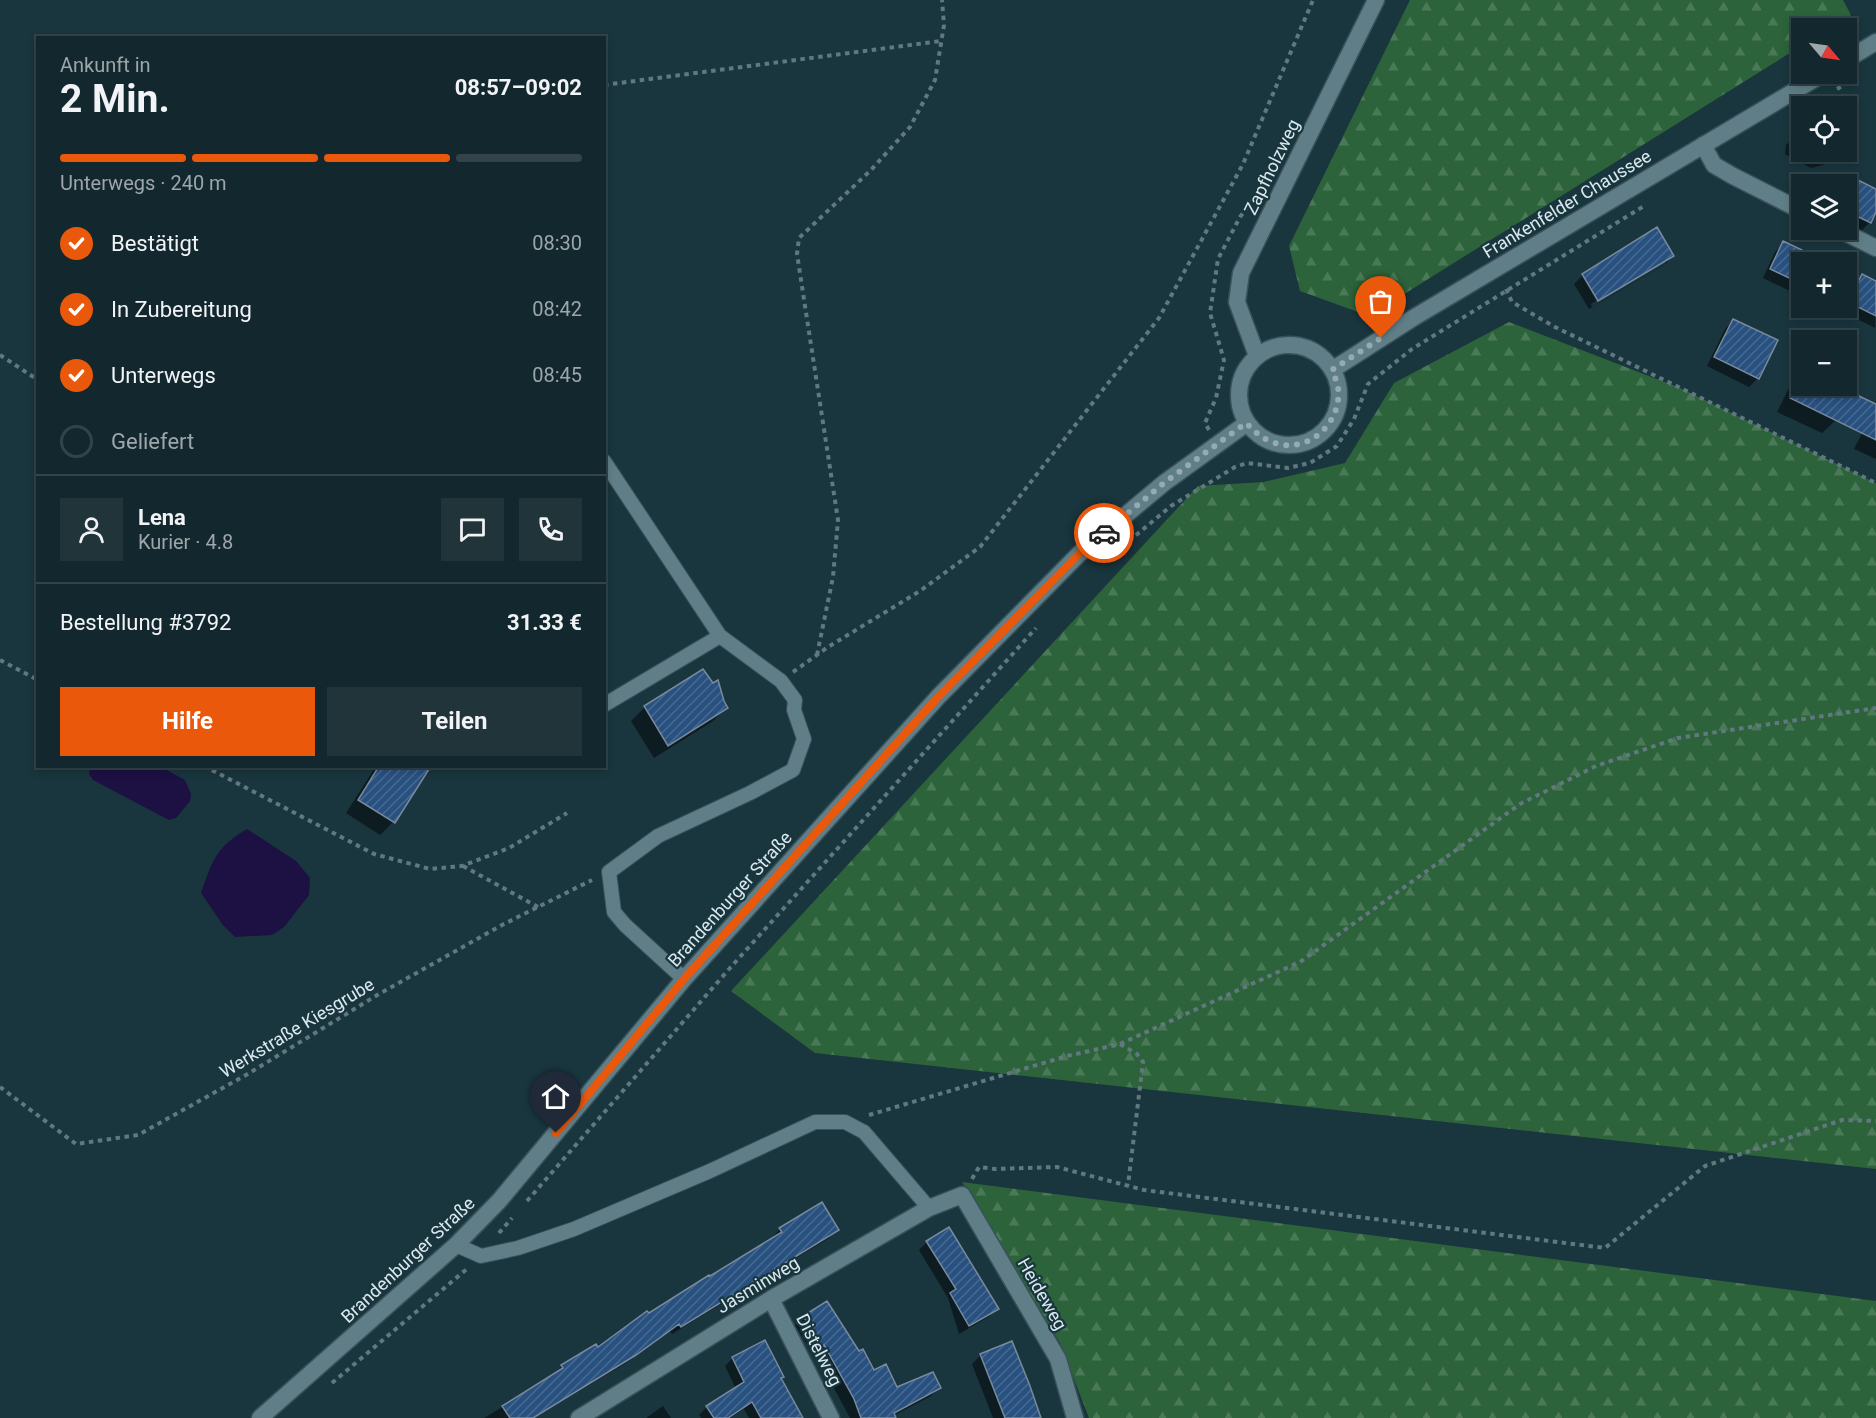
<!DOCTYPE html>
<html lang="de">
<head>
<meta charset="utf-8">
<style>
  :root { --surface:#13282e; --page:#20343a; --text:#f1f3f6; --muted:#9da6aa; --line:#32444a; --accent:#ea580c }
  body { margin:0; font-family:Roboto,sans-serif; background:var(--page); color:var(--text); height:100vh; display:flex; flex-direction:column; font-size:22px; white-space:nowrap }
  * { box-sizing:border-box; margin:0 }
  p { font-size:20px; color:var(--muted) }
  .icon { flex:none; width:33px; height:33px; fill:none; stroke:currentColor; stroke-width:2; stroke-linecap:round; stroke-linejoin:round }
  .map { position:relative; flex:1; overflow:hidden }
  .sheet { position:absolute; left:36px; top:36px; width:570px; height:732px; display:flex; flex-direction:column; background:var(--surface); border-radius:0px; box-shadow:0 3px 9px #0003,0 0 0 2px var(--line) }
  .sheet>* { flex:none }
  .needle { width:39px; rotate:119deg }
  .buttons { position:absolute; left:1791px; top:18px; display:grid; gap:12px }
  .buttons a { display:grid; place-items:center; width:66px; height:66px; border-radius:0px; background:var(--surface); box-shadow:0 3px 9px #0003,0 0 0 2px var(--line); font-size:30px }
  .pin { position:absolute; display:grid; place-items:center; width:51px; height:51px; color:#fff; margin:-62px -26px; border-radius:50% 50% 50% 0; rotate:-45deg; box-shadow:0 0 6px #0007 }
  .pin .icon { rotate:45deg }
  .courier { position:absolute; display:grid; place-items:center; width:60px; height:60px; margin:-30px; border:4px solid #ea580c; border-radius:50%; background:#fff; color:#222; box-shadow:0 2px 8px #0007 }
  .summary em { font-style:normal; font-weight:700 }
  .summary div { display:flex; flex-direction:column-reverse }
  .summary { display:flex; align-items:center; justify-content:space-between; height:102px; padding:0 24px }
  h1 { font-size:39px; font-weight:700; line-height:45px }
  .bar { display:grid; grid-template-columns:repeat(4,1fr); gap:9px 6px; align-content:center; height:72px; padding:0 24px }
  .bar i { height:8px; border-radius:4px; background:var(--line) }
  .bar .selected { background:var(--accent) }
  .bar p { grid-column:span 4 }
  .line { display:flex; align-items:center; gap:15px; padding:0 24px; border-top:2px solid var(--line) }
  .line div { flex:1 }
  .round { display:grid; place-items:center; flex:none; width:63px; height:63px; border-radius:0px; background:var(--page) }
  ol { padding:0 24px; list-style:none }
  li { display:flex; align-items:center; gap:18px; height:66px }
  li p { margin-inline-start:auto }
  li .icon { padding:6px; border-radius:50%; background:var(--accent); color:#fff; stroke-width:4 }
  li:last-child { color:var(--muted) }
  li i { width:33px; height:33px; border:3px solid var(--line); border-radius:50% }
  .primary-button { display:flex; gap:12px; margin-top:auto; padding:12px 24px }
  .primary-button a { flex:1; height:69px; border-radius:0px; background:var(--accent); color:#fff; font-size:24px; font-weight:700; line-height:69px; text-align:center }
  .primary-button a+a { background:var(--page); color:var(--text) }
  .map>svg:first-child { display:block }
  .forest { fill:url(#forest-firs) }
  .water { fill:#1d1042 }
  .shadow { fill:#0007; fill-rule:evenodd }
  .building { fill:url(#building-hatch); stroke:#798a9e; stroke-width:1.5 }
  .lines { fill:none; stroke-linecap:round; stroke-linejoin:round }
  .service-casing { stroke:#395159; stroke-width:16 }
  .minor-casing { stroke:#395159; stroke-width:19 }
  .tertiary-casing { stroke:#395159; stroke-width:19 }
  .path { stroke:#617880; stroke-width:4; stroke-dasharray:4.5 4.5; stroke-linecap:butt }
  .service { stroke:#607e87; stroke-width:14 }
  .minor { stroke:#607e87; stroke-width:16 }
  .tertiary { stroke:#607e87; stroke-width:16 }
  .done { stroke:#96aab1; stroke-width:6; stroke-dasharray:0 10.8 }
  .route { stroke:#ea580c; stroke-width:8 }
  .labels { text-anchor:middle; stroke-width:4.5; stroke-linejoin:round; paint-order:stroke }
  .street-label { font-size:18px; fill:#dae9ef; stroke:#19353d }
</style>
</head>
<body>
<div class="map">
<svg width="1876" height="1418" viewBox="0 0 1876 1418">
  <defs>
    <pattern id="forest-firs" width="22" height="20" patternUnits="userSpaceOnUse" patternTransform="scale(1.5)"><rect width="22" height="20" fill="#2c633a"/><path d="M5 1l3.5 6h-7zM16 11l3.5 6h-7z" fill="#4a7957"/></pattern>
    <pattern id="building-hatch" width="6" height="6" patternUnits="userSpaceOnUse" patternTransform="scale(1.5)"><rect width="6" height="6" fill="#295180"/><path d="M-1 1l2-2M0 6l6-6M5 7l2-2" fill="none" stroke="#476a92"/></pattern>
  </defs>
  <rect width="100%" height="100%" fill="#19353d"/>
  <path class="forest" d="M1410,0H1843L1851,15L1830,28H1802L1801,46L1369,316L1300,291L1289,246Z
    M1509,322L1680,388L1876,483V1169L815,1053L731,991L1198,486L1264,482L1345,463L1394,383Z
    M962,1182L1876,1301V1418H1089L1060,1343Z"/>
  <path class="water" d="M90,767H161L185,780L191,794L190,801L176,818L169,820L93,780L89,774Z
    M247,829L296,861L310,878L309,895L284,927L272,935L235,937L223,925L201,893C213,860 215,848 247,829Z"/>
  <path class="shadow" d="M1802,132V152H1836L1831,158L1813,161V164L1829,160L1823,165L1811,168L1785,154L1786,145Z
    M1846,186L1876,190V209L1870,222L1861,231L1846,224Z
    M1657,229L1673,256L1664,265L1589,309L1574,284L1583,275ZM1665,260V264L1592,307L1591,304Z
    M1784,243L1811,256L1808,262H1802L1799,282L1790,291L1763,278L1775,252Z
    M1862,276L1876,282L1875,328L1841,311L1842,308H1846V299L1853,284Z
    M1734,320L1758,378L1749,387L1707,366L1725,329Z
    M1802,373V386H1835L1849,392L1836,420L1822,433L1777,412L1791,384Z
    M1876,413V459L1854,449L1868,421Z
    M703,671L726,708L713,721L654,758L631,721L645,707Z
    M376,766H429L393,822L380,835L346,813Z
    M780,1229H837L829,1238L672,1334L670,1331L626,1363L534,1418H484L554,1376L562,1366L595,1346L597,1349L773,1240L772,1238Z
    M927,1242L997,1309L988,1317L959,1334L948,1298L919,1250Z
    M804,1317L858,1353L874,1372L896,1389L939,1388L931,1396L889,1418H850L815,1353L813,1354L795,1325Z
    M764,1342L779,1379L801,1418H749L744,1409L730,1418H701L699,1415L707,1407L736,1389L725,1366L733,1358Z
    M981,1355L1040,1418H993L972,1364Z
    M663,1406L671,1418H646Z"/>
  <path class="building" d="M1846,174L1876,189V212L1871,223L1846,211Z
    M1657,227L1674,256L1598,301L1582,274Z
    M1783,241L1802,250V284L1770,269Z
    M1862,274L1876,281V316L1848,302Z
    M1733,319L1778,340L1759,379L1714,357Z
    M1796,386H1838L1876,404V440L1790,398Z
    M703,669L713,683L718,680L724,701L728,708L668,746L644,706Z
    M379,766H431L395,823L358,800Z
    M822,1202L839,1230L681,1327L679,1324L636,1355L533,1418H510L502,1406L563,1368L561,1365L596,1344L598,1347L647,1311L649,1313L709,1275L710,1276L782,1232L779,1228Z
    M949,1227L999,1309L969,1326L950,1293L956,1289L926,1241Z
    M827,1301L859,1351L863,1349L874,1370L886,1364L897,1387L933,1372L941,1388L894,1413L896,1418H861L854,1399L824,1345L822,1346L803,1316Z
    M765,1340L784,1377L781,1378L803,1418H761L752,1402L728,1418H714L706,1406L744,1382L732,1357Z
    M1012,1341L1030,1386L1041,1418H1005L980,1354Z"/>
  <g class="lines">
    <defs>
      <path id="service" d="M604,461L720,636L781,681L795,700L794,710L804,739L793,770L750,793L658,836L609,872L614,912L625,925L684,979
        M604,705L720,636
        M456,1245L481,1256L518,1248L574,1229L710,1171L815,1122H845L864,1132L929,1208"/>
      <path id="minor" d="M1703,145L1714,165L1733,176L1802,211
        M1840,230L1876,248
        M771,1299L831,1418
        M579,1418L771,1299L929,1208L962,1195L1058,1359L1075,1418"/>
      <path id="tertiary" d="M1846,60L1876,42
        M1239 395a50 50 0 1 1 100 0a50 50 0 1 1-100 0Z
        M1257,356L1237,302L1241,273L1376,0
        M1332,370L1413,318L1823,74
        M260,1418L456,1245L499,1201L684,979L938,697L1079,554L1164,483L1247,423"/>
    </defs>
    <use href="#service" class="service-casing"/>
    <use href="#minor" class="minor-casing"/>
    <use href="#tertiary" class="tertiary-casing"/>
    <path class="path" d="M604,85L941,41
      M1837,89L1854,79
      M1506,289L1512,302L1555,327L1876,483
      M0,355L38,380
      M1209,430L1205,423L1216,398L1224,360L1210,313L1218,259L1240,217L1257,194
      M1129,541L1171,506L1235,467L1247,463L1288,468L1310,463L1337,446L1354,419L1368,384L1412,349L1644,206
      M817,655L833,577L838,520L797,254L799,238L871,170L910,127L935,80L944,25L942,0
      M0,660L38,680
      M793,672L828,647L920,591L980,547L1159,318L1243,164L1313,0
      M204,766L374,854L430,869L462,866L509,848L567,813
      M463,866L538,907
      M1120,1044L1300,962L1520,804L1596,766L1678,738L1876,708
      M0,1087L76,1144L138,1135L246,1075L379,994L502,925L592,880
      M869,1115L1067,1056L1120,1044L1137,1054L1143,1062L1128,1185
      M972,1179L979,1167L995,1169L1057,1167L1144,1190L1605,1248L1705,1166L1842,1120L1876,1121
      M527,1201L730,968L1036,628
      M499,1233L512,1218
      M332,1383L468,1268"/>
    <use href="#service" class="service"/>
    <use href="#minor" class="minor"/>
    <use href="#tertiary" class="tertiary"/>
  </g>
  <g class="lines">
    <path class="done" d="M1104,533L1164,483L1246,423C1254,431 1261,438 1272,442C1307,456 1343,423 1338,387C1337,382 1334,375 1332,370L1381,338"/>
    <path class="route" d="M556,1133L684,979L938,697L1079,554L1104,533"/>
  </g>
  <g class="labels">
    <g class="street-label">
      <text transform="translate(1272 167) rotate(-64)" y="6">Zapfholzweg</text>
      <text transform="translate(1567 204) rotate(-31)" y="6">Frankenfelder Chaussee</text>
      <text transform="translate(730 899) rotate(-48)" y="6">Brandenburger Straße</text>
      <text transform="translate(297 1028) rotate(-31)" y="6">Werkstraße Kiesgrube</text>
      <text transform="translate(408 1260) rotate(-43)" y="6">Brandenburger Straße</text>
      <text transform="translate(758 1285) rotate(-31)" y="6">Jasminweg</text>
      <text transform="translate(1042 1294) rotate(60)" y="6">Heideweg</text>
      <text transform="translate(819 1350) rotate(63)" y="6">Distelweg</text>
    </g>
  </g>
</svg>
<div class="buttons">
<a><svg class="needle" viewBox="-14 -14 28 28"><path d="M0-13l5 13h-10z" fill="#e53935"/><path d="M0 13l5-13h-10z" fill="#9da6aa"/></svg></a>
<a><svg class="icon" aria-label="locate" viewBox="0 0 24 24"><circle cx="12" cy="12" r="6"/><path d="M12 2v4M12 18v4M2 12h4M18 12h4"/></svg></a>
<a><svg class="icon" aria-label="layers" viewBox="0 0 24 24"><path d="M12 4l9 5-9 5-9-5zM3 14l9 5 9-5"/></svg></a>
<a>+</a>
<a>−</a>
</div>
<div class="pin" style="left:1381px;top:338px;background:#ea580c"><svg class="icon" aria-label="bag" viewBox="0 0 24 24"><path d="M5 8h14l-1 12H6zM9 8a3 3 0 0 1 6 0"/></svg></div>
<div class="pin" style="left:556px;top:1133px;background:#1f2937"><svg class="icon" aria-label="home" viewBox="0 0 24 24"><path d="M3 11l9-7 9 7M6 9v11h12V9"/></svg></div>
<div class="courier" style="left:1104px;top:533px"><svg class="icon" aria-label="car" viewBox="0 0 24 24"><path d="M5 17H2v-5l4-1 3-4h7l3 4 3 1v5h-3M9 17h6M6 11h13"/><circle cx="7" cy="17" r="2"/><circle cx="17" cy="17" r="2"/></svg></div>
<section class="sheet">
<div class="summary"><div><h1>2 Min.</h1><p>Ankunft in</p></div><em>08:57–09:02</em></div>
<div class="bar"><i class="selected"></i><i class="selected"></i><i class="selected"></i><i></i><p>Unterwegs · 240 m</p></div>
<ol>
<li><svg class="icon" aria-label="check" viewBox="0 0 24 24"><path d="M5 12l5 5 9-10"/></svg>Bestätigt<p>08:30</p></li>
<li><svg class="icon" aria-label="check" viewBox="0 0 24 24"><path d="M5 12l5 5 9-10"/></svg>In Zubereitung<p>08:42</p></li>
<li><svg class="icon" aria-label="check" viewBox="0 0 24 24"><path d="M5 12l5 5 9-10"/></svg>Unterwegs<p>08:45</p></li>
<li><i></i>Geliefert</li>
</ol>
<div class="line" style="height:108px"><a class="round"><svg class="icon" aria-label="person" viewBox="0 0 24 24"><circle cx="12" cy="8" r="4"/><path d="M4 21q1-7 8-7t8 7"/></svg></a><div><b>Lena</b><p>Kurier · 4.8</p></div><a class="round"><svg class="icon" aria-label="chat" viewBox="0 0 24 24"><path d="M4 5h16v11H9l-5 4z"/></svg></a><a class="round"><svg class="icon" aria-label="phone" viewBox="0 0 24 24"><path d="M5 4h4l2 5-3 2q2 4 5 5l2-3 5 2v4C11 20 4 13 5 4z"/></svg></a></div>
<div class="line" style="height:78px"><div>Bestellung #3792</div><b>31.33 €</b></div>
<div class="primary-button"><a>Hilfe</a><a>Teilen</a></div>
</section>
</div>
</body>
</html>
